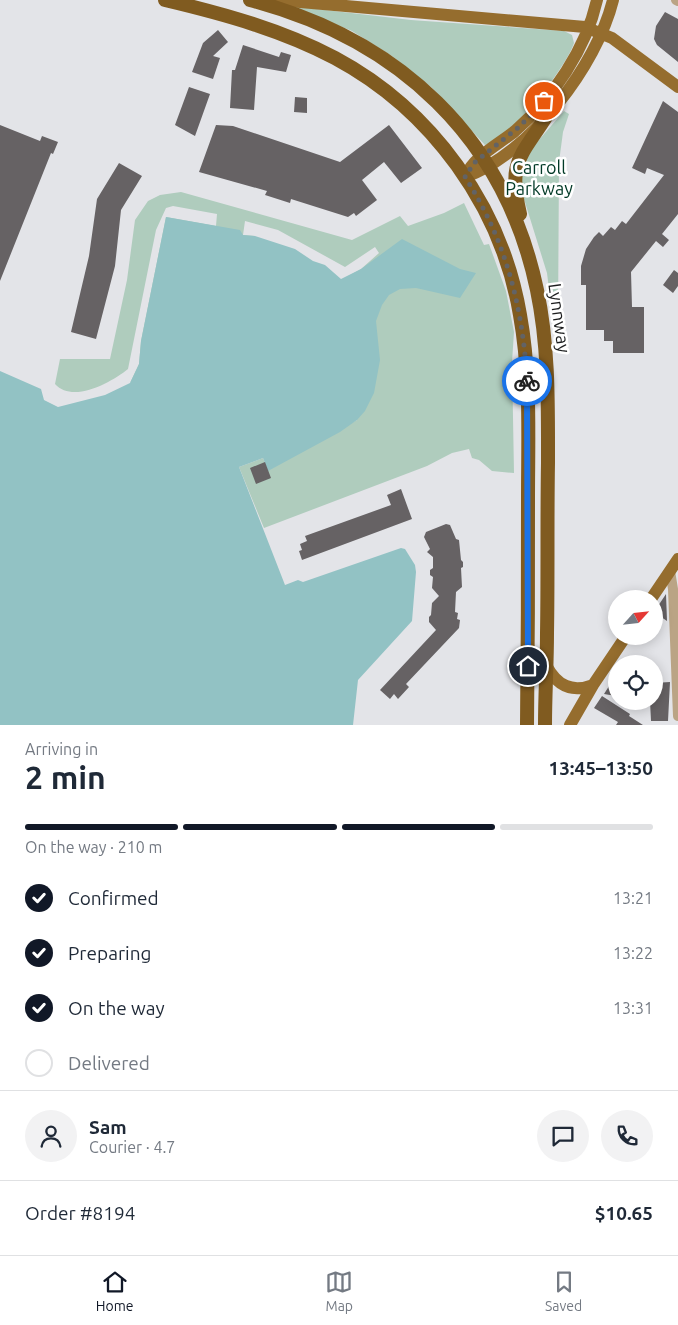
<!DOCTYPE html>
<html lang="en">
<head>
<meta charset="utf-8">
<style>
  :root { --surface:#fff; --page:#f2f2f3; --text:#1f2937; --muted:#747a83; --line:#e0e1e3; --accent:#111827 }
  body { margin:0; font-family:Ubuntu,sans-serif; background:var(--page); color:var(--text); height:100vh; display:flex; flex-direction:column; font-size:19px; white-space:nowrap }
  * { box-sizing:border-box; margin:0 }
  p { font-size:16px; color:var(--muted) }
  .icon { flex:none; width:28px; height:28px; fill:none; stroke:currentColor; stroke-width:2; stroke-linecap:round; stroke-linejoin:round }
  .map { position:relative; height:725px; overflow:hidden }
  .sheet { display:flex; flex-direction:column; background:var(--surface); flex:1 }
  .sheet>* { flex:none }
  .needle { width:32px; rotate:63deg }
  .controls { position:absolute; left:608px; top:590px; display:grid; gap:10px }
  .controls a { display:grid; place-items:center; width:55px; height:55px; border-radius:50%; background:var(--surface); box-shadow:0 2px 12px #0003; font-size:25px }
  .pin { position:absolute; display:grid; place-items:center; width:42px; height:42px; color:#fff; margin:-21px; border:2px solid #fff; border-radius:50%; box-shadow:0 1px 5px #0007 }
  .courier { position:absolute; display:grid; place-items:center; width:50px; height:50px; margin:-25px; border:4px solid #1a73e8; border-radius:50%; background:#fff; color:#222; box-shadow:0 1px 6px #0007 }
  .summary em { font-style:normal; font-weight:700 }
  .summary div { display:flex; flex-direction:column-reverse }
  .summary { display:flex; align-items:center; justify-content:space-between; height:85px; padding:0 25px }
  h1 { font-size:32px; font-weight:700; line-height:38px }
  .bar { display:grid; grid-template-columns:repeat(4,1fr); gap:8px 5px; align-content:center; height:60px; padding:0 25px }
  .bar i { height:6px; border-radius:4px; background:var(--line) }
  .bar .active { background:var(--accent) }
  .bar p { grid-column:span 4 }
  .line { display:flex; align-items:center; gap:12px; padding:0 25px; border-top:1px solid var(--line) }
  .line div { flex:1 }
  .round { display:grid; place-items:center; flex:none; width:52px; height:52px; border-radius:26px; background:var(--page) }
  ol { padding:0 25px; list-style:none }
  li { display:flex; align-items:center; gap:15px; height:55px }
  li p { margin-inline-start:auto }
  li .icon { padding:5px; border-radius:50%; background:var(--accent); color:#fff; stroke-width:4 }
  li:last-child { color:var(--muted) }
  li i { width:28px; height:28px; border:2px solid var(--line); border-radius:50% }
  .tab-bar { display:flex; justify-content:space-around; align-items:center; height:70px; border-top:1px solid var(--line); background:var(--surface); font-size:14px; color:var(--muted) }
  .tab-bar a { display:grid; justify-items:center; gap:2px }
  .tab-bar .active { color:var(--accent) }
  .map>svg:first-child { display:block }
  .green { fill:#afccbd }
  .water { fill:#92c2c4 }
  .building { fill:#666264 }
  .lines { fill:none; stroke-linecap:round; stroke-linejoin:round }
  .minor { stroke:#baa485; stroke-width:10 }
  .major { stroke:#956d2e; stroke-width:12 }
  .highway { stroke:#805b20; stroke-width:14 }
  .done { stroke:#626365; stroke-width:5; stroke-dasharray:0 9 }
  .route { stroke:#1a73e8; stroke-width:6 }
  .labels { text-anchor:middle; stroke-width:5; stroke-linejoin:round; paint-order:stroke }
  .park-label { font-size:18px; fill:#023a27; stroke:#fff }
  .street-label { font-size:18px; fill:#1d1e1f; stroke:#fff }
</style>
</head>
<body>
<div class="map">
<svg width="678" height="725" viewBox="0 0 678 725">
  <rect width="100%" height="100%" fill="#e3e4e8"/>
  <path class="green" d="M291,6L411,20L564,31L572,35L574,43C566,68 510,139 485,145L431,87L392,56L352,31Z
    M564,111L569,114L563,132L559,162L558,322L553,321L547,273L519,183L525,156Z
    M181,192L352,240L400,216L408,226L444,213L464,203L484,245L489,244L506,291L514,332L512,362L514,473L492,471L479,460L472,458L469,449L452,453L427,466L264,528L239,467L263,458L268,470L357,420L343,279L361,269L379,253L375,247L345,267L278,230L245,221L243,235L255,236L242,268L130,383L139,364L141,341L166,217L216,226L217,214L173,206L166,208L156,230L128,369C112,382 73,404 55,384L60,359H110L127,280L135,220L148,201L160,195Z"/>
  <path class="water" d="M166,217L240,230L243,235L255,236L295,249L313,261L325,265L341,279L361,269L402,239L460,269L476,273L460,298L416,288L400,289L389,295L382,305L376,321L380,360L374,393L365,411L357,420L340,432L268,471L263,458L239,467L285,585L298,580L303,582L401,548L405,549L415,565L416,572L412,621L358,680L353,725H0V371L41,389L44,400L58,407L105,395L130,383L139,364L141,341Z"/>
  <path class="building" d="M665,12L678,19V62L657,45L654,39L656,26Z
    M218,30L228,42L213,56L220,58L213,79L192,72L203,43Z
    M243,45L279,57L281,52L291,55L286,72L257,67L254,110L230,108L232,70H235Z
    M189,87L210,94L195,136L175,125Z
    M295,97L307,98V113L294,112Z
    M663,101L678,112V214L662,234L669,240L663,247L656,241L631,272L632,307H644V353H613V341H604V330H586V285H581V266L586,249L594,237L599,232L603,236L611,227L615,230L622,221L626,224L664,175L647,168L645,174L632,168Z
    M0,125L40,141L42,136L58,142L53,154L51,153L0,281Z
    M216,125L233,126L340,162L389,125L422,168L401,183L384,162L362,180L377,200L356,216L354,213L348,217L291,199L290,203L265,195L267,191L199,172Z
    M119,163L142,176L121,210L115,266L96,339L71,332L89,256L97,199Z
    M674,270L678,273V286L673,293L663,285Z
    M265,462L271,478L256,484L250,468Z
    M401,489L412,519L302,560L299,551L302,550L300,544L307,541L305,536L391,505L387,495Z
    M446,524L450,525L456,539L459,540L461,560L463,562V567L461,568L462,587L456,592L455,612L458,613L457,619L460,620L459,628L406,684L409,687L398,699L394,694L390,699L380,690L436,630L429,622V617L431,615L432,603L439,596L432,588L433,577L430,575V570L433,568V557L427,552L430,549L424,537L426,532Z
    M666,594L667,621L654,612Z
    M616,675V696L604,694Z
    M670,682L668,721H651L650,701H654V683Z
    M602,696L630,714L629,716L643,725H616L618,722L594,708Z"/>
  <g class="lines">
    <path class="minor" d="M676,0L678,1
      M670,571L673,589L678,716"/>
    <path class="major" d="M263,4L289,1L585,27L612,38L678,87
      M465,177C530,154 597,65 613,0
      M465,177C474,156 498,145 515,131C553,98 586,49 597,0
      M651,599L678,559
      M546,665C557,686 572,693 593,685
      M570,725L593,685L626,636"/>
    <path class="highway" d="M165,0C224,14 282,30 335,58C432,110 502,207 520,315C531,375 528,438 528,499C528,574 528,650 527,725
      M250,0C398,39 505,137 537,290C549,347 548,405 548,463C547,520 548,577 547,633C547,664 545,694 545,725
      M520,214C508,162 519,159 546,117"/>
  </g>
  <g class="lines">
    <path class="done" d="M527,381C523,308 506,240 465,177L474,163L520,126L544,101"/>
    <path class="route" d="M527,381L528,666"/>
  </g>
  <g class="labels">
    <g class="park-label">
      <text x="539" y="174">Carroll<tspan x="539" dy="21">Parkway</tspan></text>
    </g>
    <g class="street-label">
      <text transform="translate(559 318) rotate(82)" y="6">Lynnway</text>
    </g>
  </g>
</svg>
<div class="controls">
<a><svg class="needle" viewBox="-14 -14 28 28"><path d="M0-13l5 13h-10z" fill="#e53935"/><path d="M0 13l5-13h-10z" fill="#747a83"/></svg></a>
<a><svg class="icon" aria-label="locate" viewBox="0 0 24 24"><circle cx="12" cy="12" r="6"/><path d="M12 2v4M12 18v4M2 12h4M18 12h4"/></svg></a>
</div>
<div class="pin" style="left:544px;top:101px;background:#ea580c"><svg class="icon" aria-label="bag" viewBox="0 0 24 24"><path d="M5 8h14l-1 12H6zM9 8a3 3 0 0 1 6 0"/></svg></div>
<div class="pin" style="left:528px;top:666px;background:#1f2937"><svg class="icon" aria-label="home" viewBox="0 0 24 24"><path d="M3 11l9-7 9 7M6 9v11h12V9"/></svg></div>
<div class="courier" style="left:527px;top:381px"><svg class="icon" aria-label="bike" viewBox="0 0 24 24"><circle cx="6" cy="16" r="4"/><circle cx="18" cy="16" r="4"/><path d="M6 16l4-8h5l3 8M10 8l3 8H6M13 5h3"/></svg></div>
</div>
<section class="sheet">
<div class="summary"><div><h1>2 min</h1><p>Arriving in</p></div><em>13:45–13:50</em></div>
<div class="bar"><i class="active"></i><i class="active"></i><i class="active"></i><i></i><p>On the way · 210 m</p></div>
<ol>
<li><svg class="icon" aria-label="check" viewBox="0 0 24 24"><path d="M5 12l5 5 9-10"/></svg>Confirmed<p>13:21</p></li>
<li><svg class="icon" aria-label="check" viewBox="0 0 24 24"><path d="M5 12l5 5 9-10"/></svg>Preparing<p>13:22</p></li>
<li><svg class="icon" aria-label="check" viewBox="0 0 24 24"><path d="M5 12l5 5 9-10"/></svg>On the way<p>13:31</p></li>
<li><i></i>Delivered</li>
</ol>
<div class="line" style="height:90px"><a class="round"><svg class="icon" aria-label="person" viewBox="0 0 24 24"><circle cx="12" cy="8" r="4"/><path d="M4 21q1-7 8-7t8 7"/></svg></a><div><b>Sam</b><p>Courier · 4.7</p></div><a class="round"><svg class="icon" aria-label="chat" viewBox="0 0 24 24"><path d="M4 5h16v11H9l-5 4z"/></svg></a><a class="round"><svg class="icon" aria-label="phone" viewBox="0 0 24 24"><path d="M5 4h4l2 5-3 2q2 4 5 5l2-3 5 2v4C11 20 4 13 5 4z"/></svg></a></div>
<div class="line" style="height:65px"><div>Order #8194</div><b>$10.65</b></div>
</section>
<nav class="tab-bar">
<a class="active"><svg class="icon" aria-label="home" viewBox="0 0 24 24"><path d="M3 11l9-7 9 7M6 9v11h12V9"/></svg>Home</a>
<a><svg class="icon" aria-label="map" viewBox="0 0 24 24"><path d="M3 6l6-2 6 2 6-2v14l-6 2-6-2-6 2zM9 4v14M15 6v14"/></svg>Map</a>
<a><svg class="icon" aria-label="saved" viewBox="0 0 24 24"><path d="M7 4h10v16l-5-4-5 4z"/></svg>Saved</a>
</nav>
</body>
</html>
